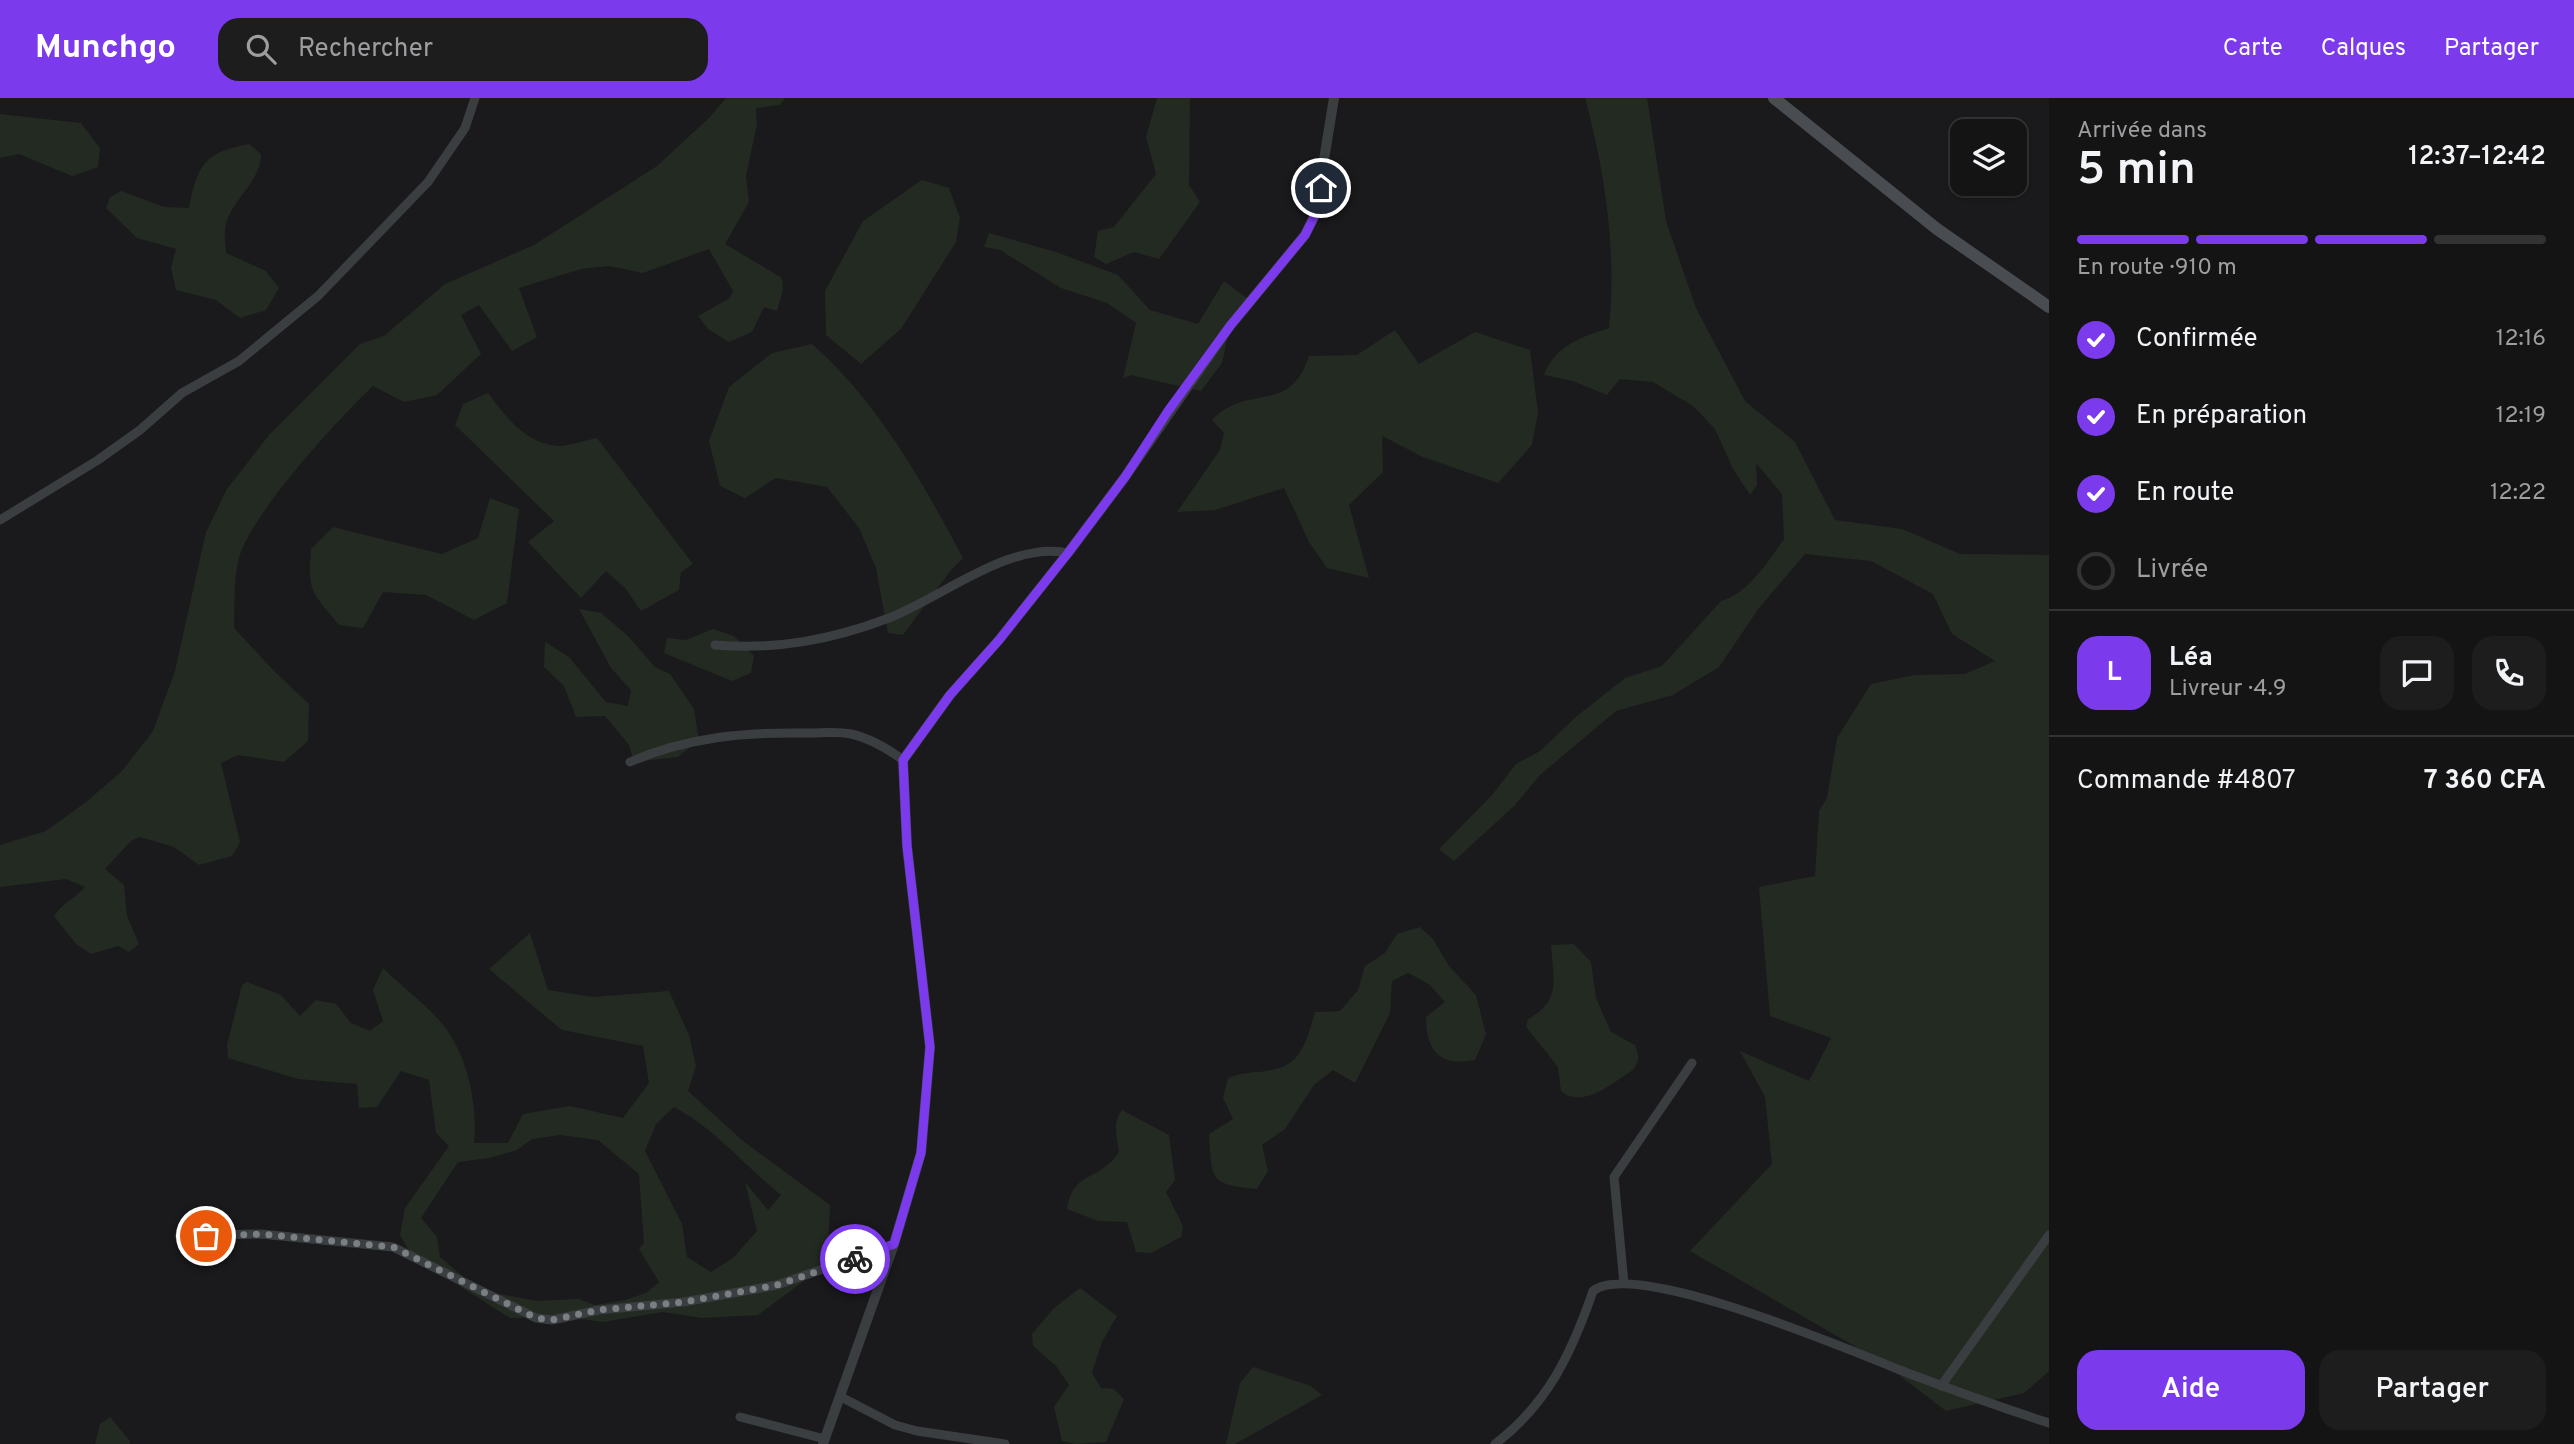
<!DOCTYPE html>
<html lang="fr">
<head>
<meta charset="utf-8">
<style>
  :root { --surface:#141415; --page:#1d1d1e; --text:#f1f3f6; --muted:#9d9ea0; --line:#333334; --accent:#7c3aed }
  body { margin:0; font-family:Overpass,sans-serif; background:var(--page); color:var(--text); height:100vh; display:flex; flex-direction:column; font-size:26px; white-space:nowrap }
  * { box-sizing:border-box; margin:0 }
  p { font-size:23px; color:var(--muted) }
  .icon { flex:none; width:38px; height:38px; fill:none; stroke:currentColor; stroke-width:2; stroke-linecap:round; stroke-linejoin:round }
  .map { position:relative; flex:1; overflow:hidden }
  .drawer { display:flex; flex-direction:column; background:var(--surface); width:525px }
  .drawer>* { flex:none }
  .controls { position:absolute; left:1950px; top:21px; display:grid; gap:14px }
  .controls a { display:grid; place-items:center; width:77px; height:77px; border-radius:14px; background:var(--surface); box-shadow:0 2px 5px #0004,0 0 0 2px var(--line); font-size:35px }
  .pin { position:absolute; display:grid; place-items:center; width:60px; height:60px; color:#fff; margin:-30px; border:4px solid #fff; border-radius:50%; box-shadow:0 2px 7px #0007 }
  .courier { position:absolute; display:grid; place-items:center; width:70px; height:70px; margin:-35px; border:5px solid #7c3aed; border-radius:50%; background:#fff; color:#222; box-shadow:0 2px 9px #0007 }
  .headline em { font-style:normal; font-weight:600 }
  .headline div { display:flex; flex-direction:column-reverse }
  .headline { display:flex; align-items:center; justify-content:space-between; height:119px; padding:0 28px }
  h1 { font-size:46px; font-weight:600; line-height:52px }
  .bar { display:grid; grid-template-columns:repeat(4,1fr); gap:10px 7px; align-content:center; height:84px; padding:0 28px }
  .bar i { height:9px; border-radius:5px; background:var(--line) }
  .bar .active { background:var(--accent) }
  .bar p { grid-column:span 4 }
  .line { display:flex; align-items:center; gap:18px; padding:0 28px; border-top:2px solid var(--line) }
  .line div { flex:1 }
  .round { display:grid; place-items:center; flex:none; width:74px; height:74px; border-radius:21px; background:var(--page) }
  ol { padding:0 28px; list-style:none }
  li { display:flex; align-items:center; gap:21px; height:77px }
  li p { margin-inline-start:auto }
  li .icon { padding:7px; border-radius:50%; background:var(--accent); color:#fff; stroke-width:4 }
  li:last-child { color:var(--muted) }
  li i { width:38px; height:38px; border:4px solid var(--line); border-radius:50% }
  .primary-button { display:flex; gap:14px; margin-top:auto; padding:14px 28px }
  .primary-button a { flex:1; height:80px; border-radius:21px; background:var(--accent); color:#fff; font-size:28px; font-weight:600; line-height:80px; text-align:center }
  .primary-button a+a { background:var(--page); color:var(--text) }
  header { display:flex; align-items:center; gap:42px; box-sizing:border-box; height:98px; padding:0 35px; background:var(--accent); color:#fff }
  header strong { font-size:33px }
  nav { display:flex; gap:38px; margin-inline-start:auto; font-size:24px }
  .search { width:490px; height:63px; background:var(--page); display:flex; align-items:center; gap:18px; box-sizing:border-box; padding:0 24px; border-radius:21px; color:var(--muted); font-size:26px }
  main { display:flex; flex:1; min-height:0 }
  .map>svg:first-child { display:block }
  .green { fill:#232a22; fill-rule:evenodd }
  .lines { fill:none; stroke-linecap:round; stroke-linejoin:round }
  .minor { stroke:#3b3e41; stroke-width:9 }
  .tertiary { stroke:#3b3e41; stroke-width:10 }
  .secondary { stroke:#494d51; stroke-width:12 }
  .done { stroke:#7a7f83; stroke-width:7; stroke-dasharray:0 12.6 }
  .route { stroke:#7c3aed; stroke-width:9 }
</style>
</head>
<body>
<header>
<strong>Munchgo</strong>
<div class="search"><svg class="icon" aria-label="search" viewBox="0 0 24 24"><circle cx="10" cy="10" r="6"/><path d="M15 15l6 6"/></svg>Rechercher</div>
<nav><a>Carte</a><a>Calques</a><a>Partager</a></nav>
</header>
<main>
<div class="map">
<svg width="2049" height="1346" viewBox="0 0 2049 1346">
  <rect width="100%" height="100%" fill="#1a1a1c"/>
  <path class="green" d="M726,0H785L780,7L756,10L757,26L746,78L749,104L725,146L782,180L783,192L777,213L764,209L752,234L729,244L708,231L698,218L730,200L733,193L709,151L643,175L609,168L581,171L519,190L537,239L512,253L479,207L461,217L481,256L437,297L404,304L373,288C338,321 251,416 239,460C233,481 235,508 234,530L275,574L309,606L308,643L284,664L238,657L221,665L240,744L232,758L199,767L174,749L140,739L131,743L105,771L124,787L127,818L139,846L129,854L118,848L91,856L76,846L54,818C61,806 76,800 85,789L66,781L0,789V747L46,733L86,704L122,673L153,633L175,573L206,434L227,391L269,337L360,246L384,238L445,186L534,147L657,68L710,19Z
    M1157,0H1190L1189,87L1200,104L1159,161L1134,154L1106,166L1094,159L1098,133L1114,129L1156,76L1146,39Z
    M1585,0H1647L1666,123L1696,210L1745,303L1795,344L1835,422L1902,431L1960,456L2049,457V1273L2024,1295L1946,1313L1882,1264L1690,1153L1772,1066L1765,999L1740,953L1809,983L1831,940L1770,918L1759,789L1815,778L1819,713L1827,700L1837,640L1871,586L1915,577L1965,576L1995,563L1952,536L1933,496L1871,463L1805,456L1759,510L1719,569L1673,597L1616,613L1541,676L1514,708L1454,763L1439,751L1492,697L1516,666L1540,653L1577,618L1625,580L1662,568L1721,503C1748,496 1769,462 1784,441L1782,396L1756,365L1757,387L1750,397L1733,371L1715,331L1693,308L1653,284L1620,281L1607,297L1573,283L1544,277C1555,248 1581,239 1609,230C1617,154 1605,74 1585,0Z
    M0,16L81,25L100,50L98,69L72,78L19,56L0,60Z
    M249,46L261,56C261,86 228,103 225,132C224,140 226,148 226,155L266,173L279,190L266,212L240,220L216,202L176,192L171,170L176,151L137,140L106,110L110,99L121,93L164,109L189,110C198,66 204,55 249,46Z
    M922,82L949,90L960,120L956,144L901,231L861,266L826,237L825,193L863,123Z
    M989,135L1056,154L1118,177L1150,212L1198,226L1224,183L1248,201L1230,228L1222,265L1201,293L1131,277L1123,280L1136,225L1107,205L1061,190L1000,152L984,149Z
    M1395,232L1419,266L1475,234L1530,252L1538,314L1532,347L1498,385L1423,359L1382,338L1383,374L1349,407L1369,480L1327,470L1309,444L1284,390L1215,412L1177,414L1220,352L1224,335L1212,322C1248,284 1289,319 1309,258L1357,257Z
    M812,246C878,304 922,383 963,460L951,472L903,537L888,535L876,470L859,430L827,389L776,380L745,400L720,388L709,343L729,289L772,255Z
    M488,295C505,318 526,346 558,348C570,348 585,342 597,340L693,466L681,474L679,492L641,513L626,491L606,473L581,500L528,444L554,423L455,327L463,306Z
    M490,400L519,411L507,505L474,522L426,497L383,494L363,530L339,527C312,494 307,494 311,451L333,429L442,456L478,440Z
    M579,511L601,515L628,538L655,569L670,576L694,611L699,642L678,659L634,664L629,647L605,618L576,619L564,588L544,569L545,544L569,559L606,604L628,608L631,592L611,570Z
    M713,531L734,538L754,558L751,575L732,583L664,555L667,540L686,542Z
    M1420,829L1433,841L1449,868L1476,897L1486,936L1475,962C1440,969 1426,953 1426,919L1445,904L1429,886L1408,875L1392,883L1390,915L1355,985L1333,972L1314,987L1285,1031L1262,1047L1268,1073L1257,1091C1208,1087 1212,1080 1209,1036L1233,1021L1223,1000L1228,980C1247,972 1258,976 1276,971C1303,965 1308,937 1315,914L1340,913L1358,892L1365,868L1385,855L1397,836Z
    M530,835L548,892L593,899L669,893L689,937L696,968L688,993L743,1043L830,1107L828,1149L816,1174L758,1217L702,1220L662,1214L603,1224L566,1219L510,1220L412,1158L400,1137L405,1110L449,1048L436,1035L429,982L401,973L377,1009L359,1010L357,986L298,981L228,960L227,947L242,887L247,884L281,897L300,918L316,902L336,906L351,925L370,933L383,923L373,892L383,870C401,888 422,903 439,922C467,953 478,1005 474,1045H508L523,1016L570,1008L623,1020L649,985L643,948L562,932L489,871ZM674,1009C714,1030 745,1068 781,1097L768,1112L745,1084L757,1133L734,1159L711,1174L687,1159L682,1126L645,1053L656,1026ZM560,1037L598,1042L639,1076L644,1145L639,1151L659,1184L646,1195L625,1202L595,1207L579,1201L537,1203L479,1192L440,1159L437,1139L421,1120L458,1064L489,1060L517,1052L532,1041Z
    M1574,846L1591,864L1596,900L1611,934L1635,947C1639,957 1640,963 1633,972C1613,984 1583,1012 1561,993L1558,969L1526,929L1528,921C1562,903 1553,881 1551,847Z
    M1122,1012L1169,1037L1175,1082L1166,1094L1183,1128L1181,1139L1151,1155L1136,1154L1127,1124L1098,1123L1067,1111C1073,1072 1098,1085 1119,1054C1117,1039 1112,1025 1122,1012Z
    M1080,1190L1117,1218L1102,1244L1092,1275L1101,1290L1114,1291L1124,1301L1106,1344L1075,1346L1062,1343L1054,1309L1069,1287L1056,1268L1033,1248L1032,1236L1054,1210Z
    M1253,1269L1311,1288L1322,1297L1235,1346H1226L1240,1285Z
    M110,1319L130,1343V1346H95L100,1326Z"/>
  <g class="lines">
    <path class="minor" d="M0,422L98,362L140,332L182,295L239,263L318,198L428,84L465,30L475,0
      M715,547C777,552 831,542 889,520C941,500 1011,442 1068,455
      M630,664C687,639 745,634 808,635C821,635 837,633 851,636C869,640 888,651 903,662
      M179,1138L261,1136L393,1149L536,1220L552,1222L599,1212L684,1204L777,1187L894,1146
      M1624,1186L1614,1079L1692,965
      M1941,1288L2049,1137
      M841,1299L895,1327L917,1333L1005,1346
      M740,1319L825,1341
      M1495,1346C1548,1306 1572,1254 1593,1193C1636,1159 1861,1257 1913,1277C1958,1294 2003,1310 2049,1325"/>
    <path class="tertiary" d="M823,1346L894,1146L921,1055L930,949L907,748L903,662L950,597L999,542L1068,455L1125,379L1230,228L1305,137L1315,117L1334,0"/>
    <path class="secondary" d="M1774,0L1937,131L2049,209"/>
  </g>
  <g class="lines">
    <path class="done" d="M206,1138L261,1136L393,1149L536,1220L552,1222L599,1212L684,1204L777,1187L855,1161"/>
    <path class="route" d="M855,1161L894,1146L921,1055L930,949L907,748L903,662L950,597L999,542L1068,455L1125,379L1168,313L1230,228L1305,137L1315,117L1321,90"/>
  </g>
</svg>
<div class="controls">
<a><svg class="icon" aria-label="layers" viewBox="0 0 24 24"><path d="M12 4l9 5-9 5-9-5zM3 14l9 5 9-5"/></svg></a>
</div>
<div class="pin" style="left:206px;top:1138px;background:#ea580c"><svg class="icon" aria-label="bag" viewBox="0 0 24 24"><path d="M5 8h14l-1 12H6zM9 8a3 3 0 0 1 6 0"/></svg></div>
<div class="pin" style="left:1321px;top:90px;background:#1f2937"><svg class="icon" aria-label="home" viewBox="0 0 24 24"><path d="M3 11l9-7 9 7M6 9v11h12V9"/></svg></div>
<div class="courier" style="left:855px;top:1161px"><svg class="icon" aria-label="bike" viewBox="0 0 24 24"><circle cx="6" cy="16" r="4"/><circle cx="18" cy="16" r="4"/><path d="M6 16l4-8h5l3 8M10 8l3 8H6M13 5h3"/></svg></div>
</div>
<section class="drawer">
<div class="headline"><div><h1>5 min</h1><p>Arrivée dans</p></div><em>12:37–12:42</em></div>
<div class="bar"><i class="active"></i><i class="active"></i><i class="active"></i><i></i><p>En route · 910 m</p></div>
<ol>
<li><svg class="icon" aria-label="check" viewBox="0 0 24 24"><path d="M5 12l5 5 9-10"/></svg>Confirmée<p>12:16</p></li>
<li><svg class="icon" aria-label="check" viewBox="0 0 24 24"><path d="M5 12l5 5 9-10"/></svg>En préparation<p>12:19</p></li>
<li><svg class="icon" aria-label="check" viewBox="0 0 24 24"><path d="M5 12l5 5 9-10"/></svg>En route<p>12:22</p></li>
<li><i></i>Livrée</li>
</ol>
<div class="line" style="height:126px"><b class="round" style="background:var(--accent);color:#fff">L</b><div><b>Léa</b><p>Livreur · 4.9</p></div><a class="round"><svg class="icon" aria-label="chat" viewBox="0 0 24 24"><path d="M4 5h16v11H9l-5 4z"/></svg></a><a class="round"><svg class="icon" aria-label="phone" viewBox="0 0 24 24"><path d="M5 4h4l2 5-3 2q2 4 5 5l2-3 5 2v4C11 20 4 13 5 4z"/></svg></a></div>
<div class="line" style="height:91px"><div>Commande #4807</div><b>7 360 CFA</b></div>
<div class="primary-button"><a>Aide</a><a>Partager</a></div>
</section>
</main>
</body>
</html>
